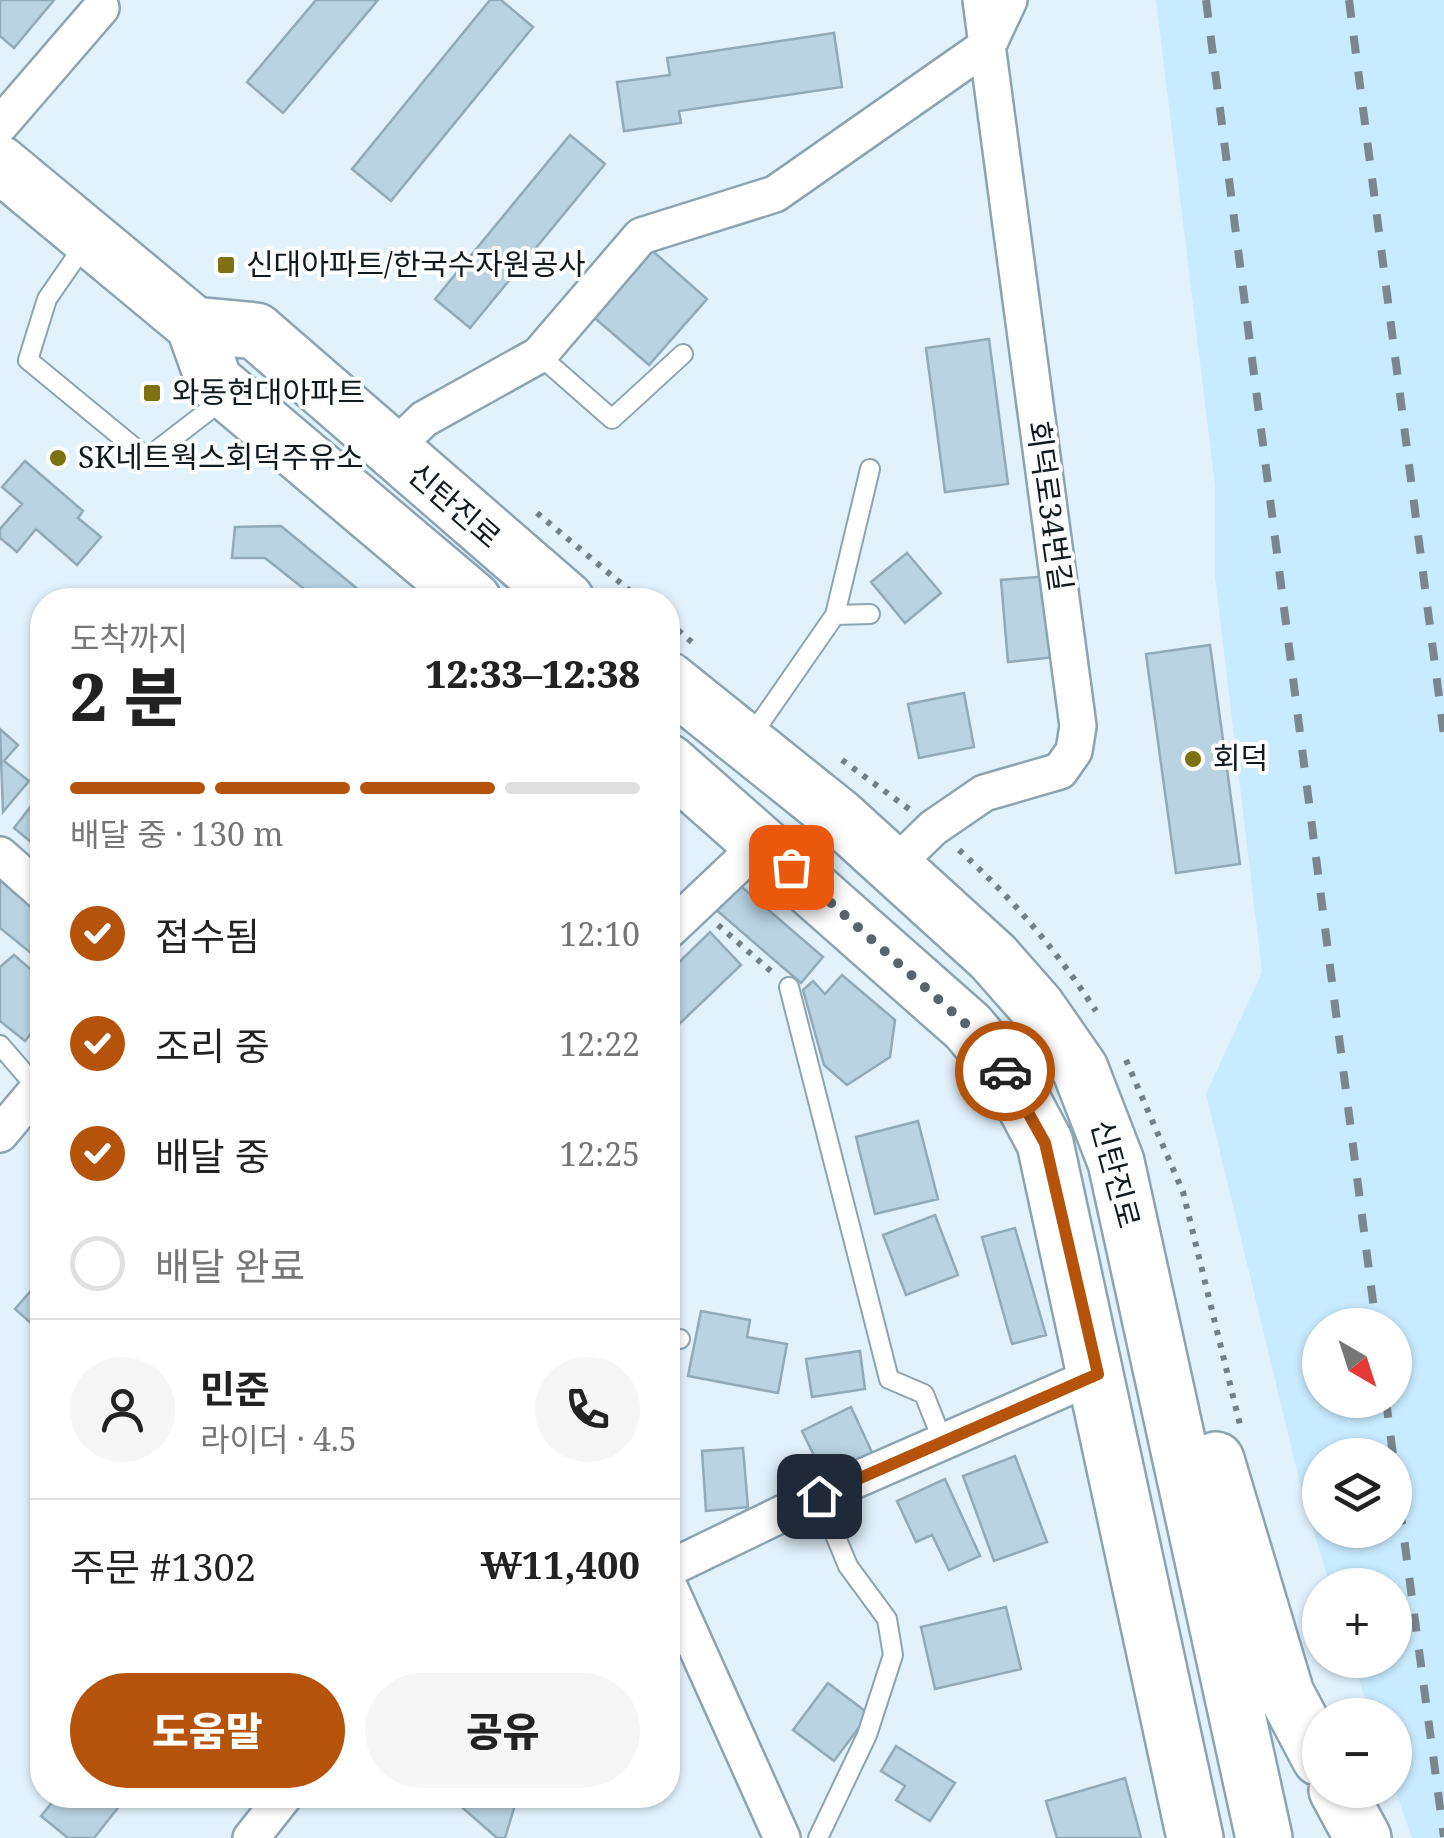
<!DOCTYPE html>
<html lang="ko">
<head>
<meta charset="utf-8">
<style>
  :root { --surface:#fff; --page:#f6f6f6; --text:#222; --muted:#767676; --line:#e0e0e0; --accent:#b45309 }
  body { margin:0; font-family:"Noto Serif","Noto Sans KR",serif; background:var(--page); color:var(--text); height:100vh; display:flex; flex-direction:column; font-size:38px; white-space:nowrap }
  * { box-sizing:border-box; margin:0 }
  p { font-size:32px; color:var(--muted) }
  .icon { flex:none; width:55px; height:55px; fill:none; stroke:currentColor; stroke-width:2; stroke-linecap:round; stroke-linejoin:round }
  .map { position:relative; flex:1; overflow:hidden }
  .side { position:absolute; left:30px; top:588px; width:650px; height:1220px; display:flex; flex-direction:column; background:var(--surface); border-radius:40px; box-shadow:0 2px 8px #0004 }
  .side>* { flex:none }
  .needle { width:65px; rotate:141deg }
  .tools { position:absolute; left:1302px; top:1308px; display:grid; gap:20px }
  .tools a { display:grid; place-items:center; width:110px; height:110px; border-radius:50%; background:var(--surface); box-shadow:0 2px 8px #0004; font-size:50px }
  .pin { position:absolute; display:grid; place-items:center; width:85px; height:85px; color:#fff; margin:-42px; border-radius:20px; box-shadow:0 5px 15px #0006 }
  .courier { position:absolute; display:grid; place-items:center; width:100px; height:100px; margin:-50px; border:8px solid #b45309; border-radius:50%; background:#fff; color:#222; box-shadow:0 2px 12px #0007 }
  .summary em { font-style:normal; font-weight:800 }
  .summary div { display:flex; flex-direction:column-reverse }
  .summary { display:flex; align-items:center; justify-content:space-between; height:170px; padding:0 40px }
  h1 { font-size:65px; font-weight:800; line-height:75px }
  .bar { display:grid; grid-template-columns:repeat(4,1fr); gap:15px 10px; align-content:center; height:120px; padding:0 40px }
  .bar i { height:12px; border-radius:8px; background:var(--line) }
  .bar .on { background:var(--accent) }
  .bar p { grid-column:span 4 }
  .line { display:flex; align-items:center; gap:25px; padding:0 40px; border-top:2px solid var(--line) }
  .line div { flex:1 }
  .round { display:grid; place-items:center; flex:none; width:105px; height:105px; border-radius:52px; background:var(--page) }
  ol { padding:0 40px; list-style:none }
  li { display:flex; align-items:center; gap:30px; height:110px }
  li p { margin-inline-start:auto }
  li .icon { padding:10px; border-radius:50%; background:var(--accent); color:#fff; stroke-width:4 }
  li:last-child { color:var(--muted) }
  li i { width:55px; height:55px; border:5px solid var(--line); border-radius:50% }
  .cta { display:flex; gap:20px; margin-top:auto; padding:20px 40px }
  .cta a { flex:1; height:115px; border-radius:60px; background:var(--accent); color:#fff; font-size:40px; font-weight:800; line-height:115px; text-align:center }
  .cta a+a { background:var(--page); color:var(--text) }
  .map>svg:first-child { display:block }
  .built { fill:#c9ebff; fill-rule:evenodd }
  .building { fill:#b9d3e2; stroke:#91aab9; stroke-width:2.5 }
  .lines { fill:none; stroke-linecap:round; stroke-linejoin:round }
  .lane-casing { stroke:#8ba4b2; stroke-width:22 }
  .street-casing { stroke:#8ba4b2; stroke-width:40 }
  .primary-casing { stroke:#8ba4b2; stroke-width:60 }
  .path { stroke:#727f87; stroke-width:6; stroke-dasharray:5 8; stroke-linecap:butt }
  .lane { stroke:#fff; stroke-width:18 }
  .street { stroke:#fff; stroke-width:35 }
  .primary { stroke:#fff; stroke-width:55 }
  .rail { stroke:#7a878e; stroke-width:8; stroke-dasharray:18 18; stroke-linecap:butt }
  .done { stroke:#59656c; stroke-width:10; stroke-dasharray:0 18 }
  .route { stroke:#b45309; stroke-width:12 }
  .poi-dot { fill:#7e7112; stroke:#fdfdfd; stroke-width:4 }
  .labels { text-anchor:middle; stroke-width:8; stroke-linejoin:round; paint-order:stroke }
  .poi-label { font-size:30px; fill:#0f191e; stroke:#fdfdfd; text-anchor:start }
  .street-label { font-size:30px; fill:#0f191e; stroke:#fdfdfd }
</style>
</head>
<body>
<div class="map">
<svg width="1444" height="1838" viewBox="0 0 1444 1838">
  <rect width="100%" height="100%" fill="#e2f2fc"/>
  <path class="built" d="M1156,0H1444V1838H1412L1395,1790V1715H1370L1353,1660H1395V1585H1330L1304,1500L1206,1094L1262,972L1215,577V486ZM1320,1325H1395V1400H1320ZM1320,1455H1395V1530H1320Z"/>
  <path class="building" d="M0,0H54L14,48L0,36Z
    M316,0H378L283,113L247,82Z
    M490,0H501L533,27L391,201L352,169Z
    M834,33L842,87L679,111L681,123L624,131L617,82L670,75L667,58Z
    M570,135L605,164L470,328L435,299Z
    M647,246L707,299L649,365L589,313Z
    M989,339L1008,484L945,492L926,348Z
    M25,461L83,511L78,518L101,537L77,565L36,529L17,552L0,538V529L22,504L2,487Z
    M281,526L371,600H318L265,558H232L235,527Z
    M907,553L941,593L905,623L871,582Z
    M1049,576L1056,657L1008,662L1001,580Z
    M1210,645L1240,864L1176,873L1146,654Z
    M964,693L974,747L919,758L908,704Z
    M0,729L18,745L4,761L29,781L3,812Z
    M42,792V851L14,828Z
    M5,872L42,902V962L0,928V879Z
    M735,881L823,957L801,983L713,907Z
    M710,932L741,965L675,1028L668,1020V973Z
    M14,955L42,979V1020L25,1041L0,1021V967Z
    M842,975L895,1020L890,1057L847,1085L824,1065L803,990L813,981L825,994Z
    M918,1121L938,1199L875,1214L856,1137Z
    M935,1215L958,1275L906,1295L883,1235Z
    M1015,1228L1046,1335L1012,1344L982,1237Z
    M42,1278V1333L15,1309Z
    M701,1311L750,1320L747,1337L787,1344L778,1393L688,1376Z
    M860,1351L865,1389L812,1397L806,1359Z
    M851,1407L876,1461L828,1484L802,1431Z
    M743,1448L748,1507L706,1511L702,1451Z
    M1015,1456L1047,1542L994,1561L963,1476Z
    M945,1479L980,1556L949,1570L932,1535L916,1542L897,1501Z
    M1006,1607L1021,1669L935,1689L921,1627Z
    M828,1683L869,1714L834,1761L793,1730Z
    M896,1746L955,1783L930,1821L896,1800L905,1786L881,1771Z
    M1125,1778L1141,1838H1057L1046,1801Z
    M58,1795H128L94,1838H68L41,1816Z
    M448,1795H518L505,1838H497Z"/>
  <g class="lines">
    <defs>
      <path id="lane" d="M85,244L47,299L28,360L147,458L225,398
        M539,355L612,419L683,354
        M835,615L870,614
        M749,739L835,615L870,469
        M789,987L889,1379L924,1394L943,1442
        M0,1045L38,1089
        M668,1339H680
        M818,1838L867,1735L893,1655L887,1619L848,1566L819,1496"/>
      <path id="street" d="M0,125L101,8
        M391,451L424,419L539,355L641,236L775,194L988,45L1009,0
        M0,855L42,892
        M895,865L933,828L984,793L1060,771L1074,751L1078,726L981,0
        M668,931L762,842
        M0,1134L42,1084
        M668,1569L819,1496L1098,1374
        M668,1584L782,1838
        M251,1838L285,1795"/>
      <path id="primary" d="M0,164L194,325L214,381L473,600
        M194,325L256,331L566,600
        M668,680L839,817L993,957L1037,1007L1080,1069L1116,1162L1264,1838
        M668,762L968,1027L1010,1077L1045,1143L1195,1838
        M1216,1460L1286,1694L1320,1758
        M1337,1790L1363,1838"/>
    </defs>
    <use href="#lane" class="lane-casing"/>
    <use href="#street" class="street-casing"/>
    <use href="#primary" class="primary-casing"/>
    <path class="path" d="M537,513L641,600
      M668,622L693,643
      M842,760L909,809
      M959,850C1012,898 1057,951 1096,1011
      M718,925L773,973
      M1126,1060L1183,1192L1241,1429"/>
    <use href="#lane" class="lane"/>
    <use href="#street" class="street"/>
    <use href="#primary" class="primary"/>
    <path class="rail" d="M1206,0L1376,1325
      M1349,0L1444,735
      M1386,1400L1393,1455
      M1395,1471L1444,1837"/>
  </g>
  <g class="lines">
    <path class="done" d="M791,867L968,1026L1005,1071"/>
    <path class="route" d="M819,1496L1098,1374L1045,1143L1005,1071"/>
  </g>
  <g class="poi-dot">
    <rect x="216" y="255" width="20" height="20" rx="5"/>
    <rect x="142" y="383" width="20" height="20" rx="5"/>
    <circle cx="58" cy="458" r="10"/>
    <circle cx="1193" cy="759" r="10"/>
  </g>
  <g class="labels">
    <g class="poi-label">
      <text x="246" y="275">신대아파트/한국수자원공사</text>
      <text x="172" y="403">와동현대아파트</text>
      <text x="78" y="468">SK네트웍스회덕주유소</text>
      <text x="1213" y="769">회덕</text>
    </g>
    <g class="street-label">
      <text transform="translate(454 506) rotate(41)" y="10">신탄진로</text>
      <text transform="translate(1049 506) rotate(82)" y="10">회덕로34번길</text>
      <text transform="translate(1115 1174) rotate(75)" y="10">신탄진로</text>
    </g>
  </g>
</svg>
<div class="tools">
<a><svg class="needle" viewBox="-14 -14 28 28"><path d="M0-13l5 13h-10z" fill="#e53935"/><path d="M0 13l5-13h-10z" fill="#767676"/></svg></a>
<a><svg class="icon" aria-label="layers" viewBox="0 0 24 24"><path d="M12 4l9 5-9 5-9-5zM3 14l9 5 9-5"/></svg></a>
<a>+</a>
<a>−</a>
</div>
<div class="pin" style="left:791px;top:867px;background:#ea580c"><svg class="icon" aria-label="bag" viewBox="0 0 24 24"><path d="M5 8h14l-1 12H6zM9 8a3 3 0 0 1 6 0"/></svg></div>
<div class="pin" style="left:819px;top:1496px;background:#1f2937"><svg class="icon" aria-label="home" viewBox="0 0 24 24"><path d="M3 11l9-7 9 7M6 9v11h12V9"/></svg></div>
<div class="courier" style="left:1005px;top:1071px"><svg class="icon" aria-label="car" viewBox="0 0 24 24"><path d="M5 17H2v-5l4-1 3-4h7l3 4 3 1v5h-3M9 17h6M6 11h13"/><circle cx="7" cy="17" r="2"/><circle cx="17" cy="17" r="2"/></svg></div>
<section class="side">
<div class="summary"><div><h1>2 분</h1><p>도착까지</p></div><em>12:33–12:38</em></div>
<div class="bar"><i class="on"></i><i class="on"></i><i class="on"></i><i></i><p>배달 중 · 130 m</p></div>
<ol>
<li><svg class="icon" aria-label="check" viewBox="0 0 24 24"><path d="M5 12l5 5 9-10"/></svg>접수됨<p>12:10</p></li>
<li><svg class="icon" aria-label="check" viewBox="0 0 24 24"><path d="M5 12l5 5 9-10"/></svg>조리 중<p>12:22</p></li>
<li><svg class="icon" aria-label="check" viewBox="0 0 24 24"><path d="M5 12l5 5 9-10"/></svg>배달 중<p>12:25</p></li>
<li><i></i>배달 완료</li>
</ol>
<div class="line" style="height:180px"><a class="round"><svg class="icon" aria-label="person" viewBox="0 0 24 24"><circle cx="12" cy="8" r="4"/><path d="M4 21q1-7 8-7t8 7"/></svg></a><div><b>민준</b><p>라이더 · 4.5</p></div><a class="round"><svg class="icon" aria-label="phone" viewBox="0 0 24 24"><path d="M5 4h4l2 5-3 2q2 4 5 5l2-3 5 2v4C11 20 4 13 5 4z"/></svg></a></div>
<div class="line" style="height:130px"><div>주문 #1302</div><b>₩11,400</b></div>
<div class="cta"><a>도움말</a><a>공유</a></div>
</section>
</div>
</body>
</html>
